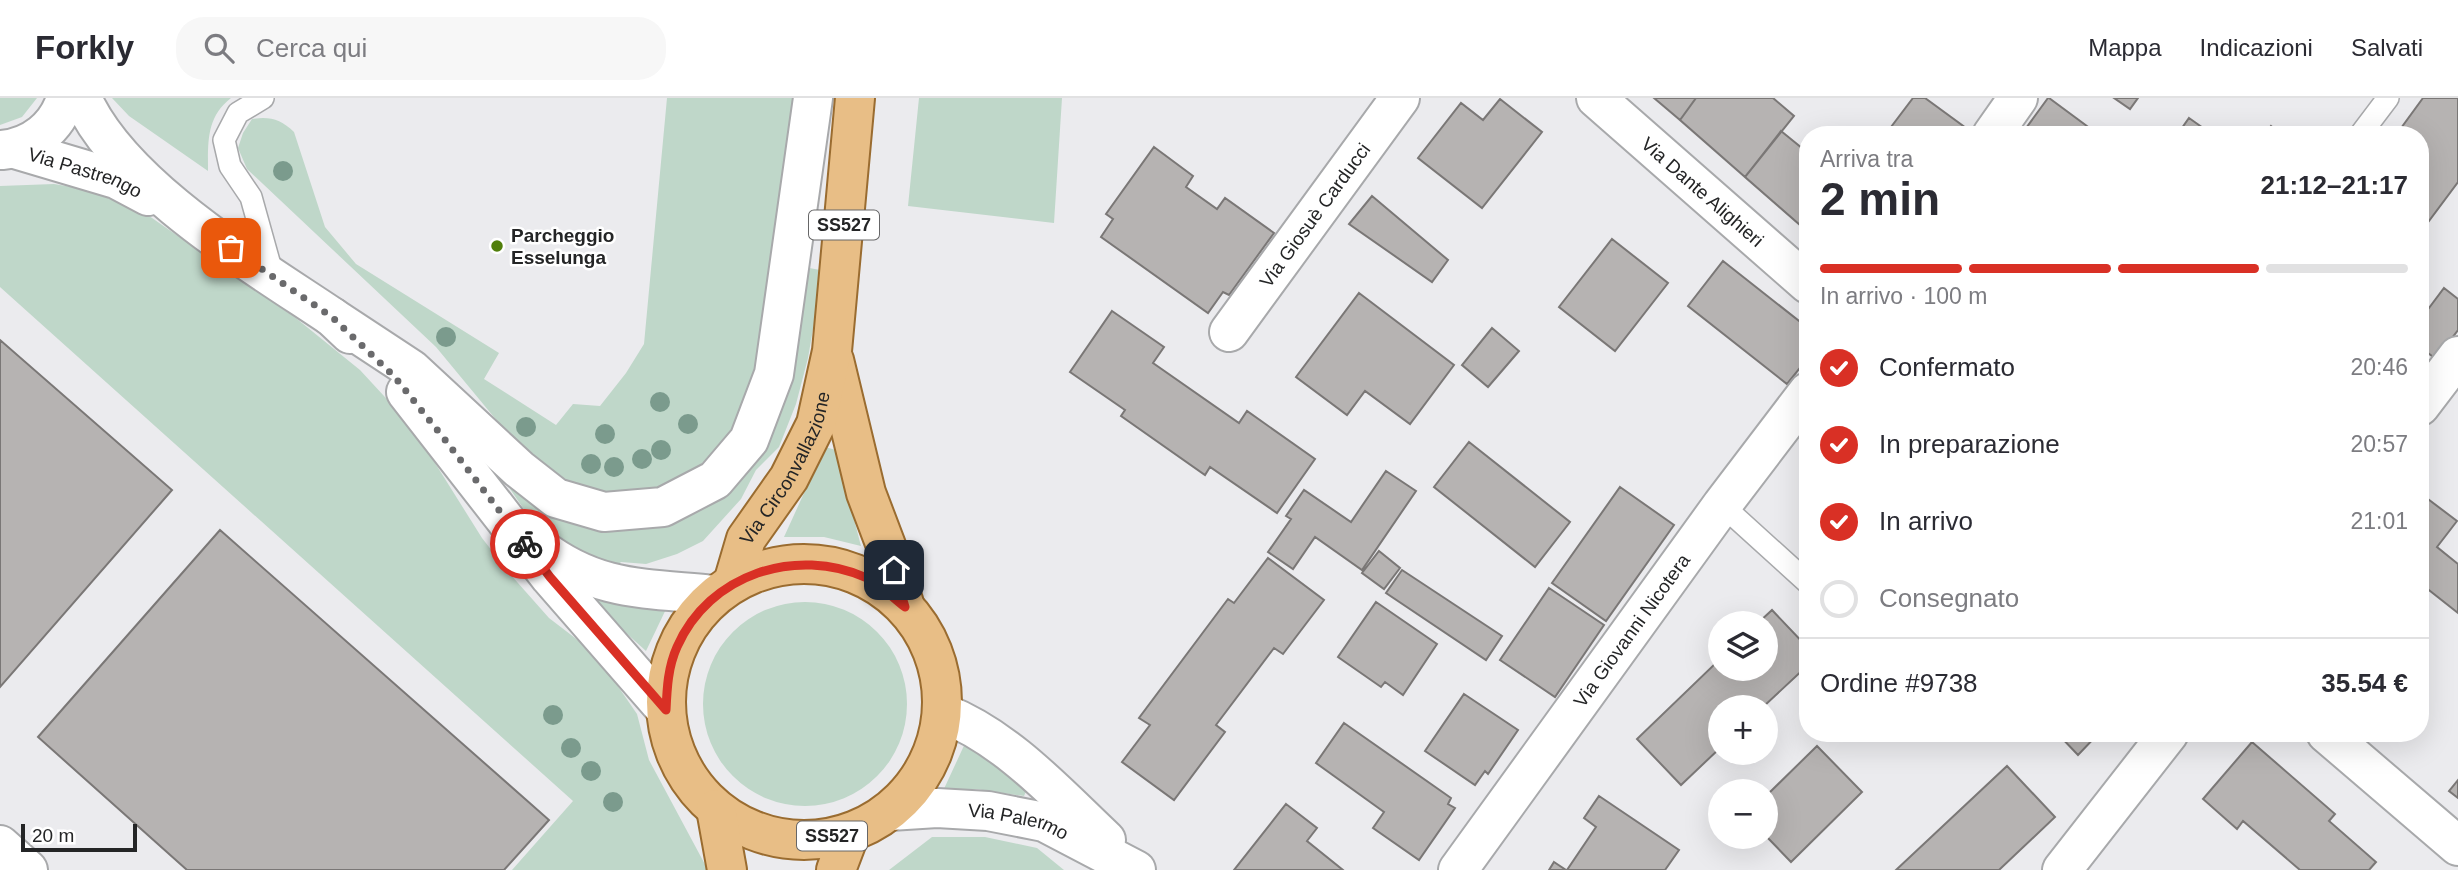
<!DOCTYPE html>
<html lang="it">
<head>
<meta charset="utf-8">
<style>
  :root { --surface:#fff; --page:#f7f7f7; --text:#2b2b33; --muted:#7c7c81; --line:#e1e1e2; --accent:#d93025 }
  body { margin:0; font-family:Arial,sans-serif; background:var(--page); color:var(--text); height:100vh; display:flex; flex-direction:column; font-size:26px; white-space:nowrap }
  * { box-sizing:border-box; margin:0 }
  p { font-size:23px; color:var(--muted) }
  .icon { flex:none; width:38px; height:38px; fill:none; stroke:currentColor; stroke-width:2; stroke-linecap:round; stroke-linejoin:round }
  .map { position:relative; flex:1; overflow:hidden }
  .side { position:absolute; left:1799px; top:28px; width:630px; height:616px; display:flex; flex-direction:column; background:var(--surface); border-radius:28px; box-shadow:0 7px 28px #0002 }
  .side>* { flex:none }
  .controls { position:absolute; left:1708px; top:513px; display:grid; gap:14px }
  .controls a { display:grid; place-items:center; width:70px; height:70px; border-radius:50%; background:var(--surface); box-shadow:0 7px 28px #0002; font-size:35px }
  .scale { position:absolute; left:21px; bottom:18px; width:116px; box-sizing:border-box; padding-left:7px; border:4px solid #242526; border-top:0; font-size:19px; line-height:24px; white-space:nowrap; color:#242526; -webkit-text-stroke:5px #fff; paint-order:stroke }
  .pin { position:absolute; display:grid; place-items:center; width:60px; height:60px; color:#fff; margin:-30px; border-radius:14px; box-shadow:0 4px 10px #0006 }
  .courier { position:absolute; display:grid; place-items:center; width:70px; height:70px; margin:-35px; border:5px solid #d93025; border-radius:50%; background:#fff; color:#222; box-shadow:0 2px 9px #0007 }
  .summary em { font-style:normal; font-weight:600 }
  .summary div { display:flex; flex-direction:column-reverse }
  .summary { display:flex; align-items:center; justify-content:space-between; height:119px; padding:0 21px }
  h1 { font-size:46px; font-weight:600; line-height:52px }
  .bar { display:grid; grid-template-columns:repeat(4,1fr); gap:10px 7px; align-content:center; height:84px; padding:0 21px }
  .bar i { height:9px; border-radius:5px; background:var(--line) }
  .bar .selected { background:var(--accent) }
  .bar p { grid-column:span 4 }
  .line { display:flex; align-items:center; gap:18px; padding:0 21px; border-top:2px solid var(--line) }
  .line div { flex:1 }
  ol { padding:0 21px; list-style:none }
  li { display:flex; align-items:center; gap:21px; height:77px }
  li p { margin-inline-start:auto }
  li .icon { padding:7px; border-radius:50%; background:var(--accent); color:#fff; stroke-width:4 }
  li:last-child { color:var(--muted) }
  li i { width:38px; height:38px; border:4px solid var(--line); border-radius:50% }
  header { display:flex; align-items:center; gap:42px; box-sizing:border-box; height:98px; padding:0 35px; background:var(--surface); border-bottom:2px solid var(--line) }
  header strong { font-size:33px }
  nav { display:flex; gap:38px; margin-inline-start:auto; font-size:24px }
  .search { width:490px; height:63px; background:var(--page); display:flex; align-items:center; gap:18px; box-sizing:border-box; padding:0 24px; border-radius:28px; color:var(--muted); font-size:26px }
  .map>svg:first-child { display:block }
  .green { fill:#bfd7c9 }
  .building { fill:#b6b3b2; stroke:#7a7776; stroke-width:2 }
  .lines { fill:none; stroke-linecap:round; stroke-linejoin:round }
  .service-casing { stroke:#a8a9ab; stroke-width:24 }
  .minor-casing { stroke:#a8a9ab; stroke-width:42 }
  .tertiary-casing { stroke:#a8a9ab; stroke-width:42 }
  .primary-casing { stroke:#9a6c30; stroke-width:42 }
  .service { stroke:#fff; stroke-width:21 }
  .minor { stroke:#fff; stroke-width:38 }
  .tertiary { stroke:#fff; stroke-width:38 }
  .primary { stroke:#e8be86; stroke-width:38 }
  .tree { fill:#7b9b8d }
  .done { stroke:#6a6a6c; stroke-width:7; stroke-dasharray:0 12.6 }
  .route { stroke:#d93025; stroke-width:9 }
  .poi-dot { fill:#517f0b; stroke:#fff; stroke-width:2.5 }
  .labels { text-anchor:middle; stroke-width:5; stroke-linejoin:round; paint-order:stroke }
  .shield { fill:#fff; stroke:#666667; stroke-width:2 }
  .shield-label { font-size:18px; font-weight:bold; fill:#242526 }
  .street-label { font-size:19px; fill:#242526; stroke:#fff }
  .poi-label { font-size:19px; font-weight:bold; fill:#242526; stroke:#fff; text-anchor:start }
</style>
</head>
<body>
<header>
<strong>Forkly</strong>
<div class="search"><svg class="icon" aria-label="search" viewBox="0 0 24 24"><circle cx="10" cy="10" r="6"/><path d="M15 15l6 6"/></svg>Cerca qui</div>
<nav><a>Mappa</a><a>Indicazioni</a><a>Salvati</a></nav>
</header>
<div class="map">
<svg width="2458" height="772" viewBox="0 0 2458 772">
  <rect width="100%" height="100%" fill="#ebebee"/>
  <path class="green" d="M0,0H37L22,19L0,27Z
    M112,0H231C206,19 208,45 208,73L129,18Z
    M667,0H798L771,198L751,292L729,341L691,375L646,398L599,397L559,382L531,364L436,249L247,71L238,50L243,35L252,21C269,18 281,21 294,34L325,129L356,166L499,255L484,281L556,327L573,306L600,308L626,275L644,246Z
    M919,0H1062L1054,125L908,108Z
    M54,86L84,91L142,113L297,221L360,272L396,311L430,357L482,440L510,476L549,520L579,543L615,584L637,616L649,662L708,772H512L573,703L0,189V88Z
    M804,169L820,172L816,214L808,260L796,306L779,349L756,372L741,401L703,443L677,456L646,466L621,464L607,477L564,457L536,429L506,385L533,404L730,383Z
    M825,349L836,352L861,448L824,439H784Z
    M599,497L668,507L646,553L593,505Z
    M703 606a102 102 0 1 1 204 0a102 102 0 1 1-204 0Z
    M968,639L1028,689L1024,698L976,691L943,693Z
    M932,739H985L1037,750L1064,772H889Z"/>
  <path class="building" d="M1654,0H1696L1680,22Z
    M1696,0H1773L1794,18L1745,79L1680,22Z
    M1913,0H1925L1966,30L1961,37H1885Z
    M2048,0H2049L2099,37H2021Z
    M2114,0H2138L2130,11Z
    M2423,0H2458V84L2420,135V37H2396Z
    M1500,1L1542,34L1482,110L1418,60L1461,5L1483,22Z
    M2189,20L2213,37H2177Z
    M2271,28L2283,37H2264Z
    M1781,33L1808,55V134L1745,79Z
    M1154,49L1193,78L1186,89L1217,111L1225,100L1274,135L1229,197L1223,194L1208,215L1101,139L1113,121L1106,116Z
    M1372,98L1448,162L1432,184L1349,126Z
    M1612,141L1668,185L1615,253L1559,209Z
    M1723,163L1808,230V260L1787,286L1688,208Z
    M2444,190L2458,201V232L2436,261L2420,249V216L2423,218Z
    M1359,195L1454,267L1410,326L1365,293L1347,317L1296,279Z
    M1112,213L1164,249L1153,265L1239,325L1247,313L1315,361L1277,415L1210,369L1205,377L1121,318L1125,312L1070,274Z
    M1492,230L1519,253L1488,289L1462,267Z
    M0,242L172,392L0,589Z
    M2420,255L2435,267L2420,287Z
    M1469,344L1570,424L1535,469L1434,389Z
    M1386,373L1416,393L1362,472L1315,439L1293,471L1268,454L1291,421L1286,418L1304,392L1351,424Z
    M1620,389L1674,427L1606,523L1552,485Z
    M2420,395L2457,423L2437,449L2458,466V515L2420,485Z
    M220,432L549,722L504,772H187L38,639Z
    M1379,453L1400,470L1384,491L1362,475Z
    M1268,460L1324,502L1283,556L1274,550L1216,627L1225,634L1174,702L1122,664L1150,627L1139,620L1228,501L1234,505Z
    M1402,472L1502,538L1486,562L1386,495Z
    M1549,490L1604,527L1555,599L1500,562Z
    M1376,504L1437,546L1403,597L1385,584L1381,589L1338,559Z
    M1772,512L1808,550V567L1763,609H1720V650L1681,687L1637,641L1720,561V570H1766V525H1758Z
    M1464,596L1518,632L1488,676L1485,673L1475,687L1425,653Z
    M1344,625L1451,700L1448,706L1455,710L1419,762L1373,730L1384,714L1316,665Z
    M2057,635H2099L2078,657Z
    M2252,644L2335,716L2329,723L2376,764L2369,772H2300L2243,723L2237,731L2203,701Z
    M1817,648L1862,694L1791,764L1766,738V698Z
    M2007,668L2055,719L1999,772H1896Z
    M2458,682V700L2449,693Z
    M1599,698L1679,752L1665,772H1567L1596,729L1584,720Z
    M1286,706L1317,730L1307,743L1343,772H1234Z
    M1554,764L1566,772H1549Z"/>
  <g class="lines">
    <defs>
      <path id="service" d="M263,0L238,15L224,42L230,68L251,99L273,178
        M2360,37L2388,0
        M1722,407L1808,485"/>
      <g id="minor">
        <path id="s1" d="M1596,0L1808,186"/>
        <path d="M1992,37L2018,0"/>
        <path id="s2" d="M1229,234L1400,0"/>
        <path d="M2420,308L2458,258"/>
        <path d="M2326,635L2458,748"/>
        <path d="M0,747L28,772"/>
        <path id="s3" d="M1458,772L1722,407L1808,294"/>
        <path d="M2062,772L2169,635"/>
      </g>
      <g id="tertiary">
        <path d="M82,0C121,88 253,166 332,219L350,236"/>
        <path id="s4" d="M15,51L116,81L148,98"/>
        <path d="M2,52C32,49 57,30 66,0"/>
        <path d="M332,219L411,271L519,371L556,400L604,414L663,409L715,382L749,342L774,276L813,0"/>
        <path d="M406,294L550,479L666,612"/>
        <path d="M539,449C597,494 646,490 715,497"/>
        <path d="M943,615C1007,640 1056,695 1106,742"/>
        <path id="s5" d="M890,713L937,710L988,713L1044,724L1136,772"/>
      </g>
      <g id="primary">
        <path d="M834,262L866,395L888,453L905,509"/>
        <circle cx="804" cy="604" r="138"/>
        <path id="s6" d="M733,485L746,441L789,380L816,326L832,253L855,0"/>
        <path d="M716,711L727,772"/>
        <path d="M836,772L850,735"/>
      </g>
    </defs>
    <use href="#service" class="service-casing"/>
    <use href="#minor" class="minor-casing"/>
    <use href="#tertiary" class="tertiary-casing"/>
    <use href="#primary" class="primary-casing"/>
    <use href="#service" class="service"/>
    <use href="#minor" class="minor"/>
    <use href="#tertiary" class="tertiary"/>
    <use href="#primary" class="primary"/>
  </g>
  <g class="tree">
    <circle cx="283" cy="73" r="10"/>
    <circle cx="446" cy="239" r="10"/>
    <circle cx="660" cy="304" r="10"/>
    <circle cx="688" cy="326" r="10"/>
    <circle cx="526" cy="329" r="10"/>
    <circle cx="605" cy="336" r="10"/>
    <circle cx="661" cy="352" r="10"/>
    <circle cx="642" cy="361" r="10"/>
    <circle cx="591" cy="366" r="10"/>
    <circle cx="614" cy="369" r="10"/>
    <circle cx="553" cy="617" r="10"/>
    <circle cx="571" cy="650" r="10"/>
    <circle cx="591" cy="673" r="10"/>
    <circle cx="613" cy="704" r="10"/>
  </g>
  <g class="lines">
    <path class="done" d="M231,150L332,219L394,278L446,343L525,446"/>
    <path class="route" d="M525,446L550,479L666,612C667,590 668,569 677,549C709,476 796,448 867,480C880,486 893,500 905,509L894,472"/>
  </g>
  <circle class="poi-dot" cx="497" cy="148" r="7"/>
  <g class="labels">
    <g class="shield">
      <rect x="809" y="112.5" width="70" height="29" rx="5"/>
      <rect x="797" y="723.5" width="70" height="29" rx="5"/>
    </g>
    <g class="shield-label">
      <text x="844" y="133">SS527</text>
      <text x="832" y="744">SS527</text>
    </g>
    <g class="street-label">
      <text dy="7" stroke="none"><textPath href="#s4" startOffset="74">Via Pastrengo</textPath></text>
      <text dy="7" stroke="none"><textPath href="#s1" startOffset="142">Via Dante Alighieri</textPath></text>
      <text dy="7" stroke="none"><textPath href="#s2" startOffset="145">Via Giosuè Carducci</textPath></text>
      <text dy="7" stroke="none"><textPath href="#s6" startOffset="128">Via Circonvallazione</textPath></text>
      <text dy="7" stroke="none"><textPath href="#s3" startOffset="296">Via Giovanni Nicotera</textPath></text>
      <text dy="7" stroke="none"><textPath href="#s5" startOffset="130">Via Palermo</textPath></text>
    </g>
    <g class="poi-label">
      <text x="511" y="144">Parcheggio<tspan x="511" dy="22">Esselunga</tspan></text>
    </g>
  </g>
</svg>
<div class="controls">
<a><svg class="icon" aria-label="layers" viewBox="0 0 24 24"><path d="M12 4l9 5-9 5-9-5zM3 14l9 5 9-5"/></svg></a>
<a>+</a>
<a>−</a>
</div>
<div class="scale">20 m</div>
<div class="pin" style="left:231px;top:150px;background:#ea580c"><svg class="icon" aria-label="bag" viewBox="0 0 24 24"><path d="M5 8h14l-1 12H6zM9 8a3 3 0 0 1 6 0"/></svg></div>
<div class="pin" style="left:894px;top:472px;background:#1f2937"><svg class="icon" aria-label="home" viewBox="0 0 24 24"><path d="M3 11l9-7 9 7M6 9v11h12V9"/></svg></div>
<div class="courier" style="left:525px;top:446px"><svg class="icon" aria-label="bike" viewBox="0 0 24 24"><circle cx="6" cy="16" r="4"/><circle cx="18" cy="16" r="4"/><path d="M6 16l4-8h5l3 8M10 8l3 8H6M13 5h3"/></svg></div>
<section class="side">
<div class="summary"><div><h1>2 min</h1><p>Arriva tra</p></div><em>21:12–21:17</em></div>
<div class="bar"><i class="selected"></i><i class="selected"></i><i class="selected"></i><i></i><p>In arrivo · 100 m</p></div>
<ol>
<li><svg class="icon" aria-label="check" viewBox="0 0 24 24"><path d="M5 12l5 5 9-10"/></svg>Confermato<p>20:46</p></li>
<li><svg class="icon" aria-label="check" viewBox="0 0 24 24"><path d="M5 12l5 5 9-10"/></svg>In preparazione<p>20:57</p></li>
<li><svg class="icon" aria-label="check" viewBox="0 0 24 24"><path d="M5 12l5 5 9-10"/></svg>In arrivo<p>21:01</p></li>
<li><i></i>Consegnato</li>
</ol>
<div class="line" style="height:91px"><div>Ordine #9738</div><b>35.54 €</b></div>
</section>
</div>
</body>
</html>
